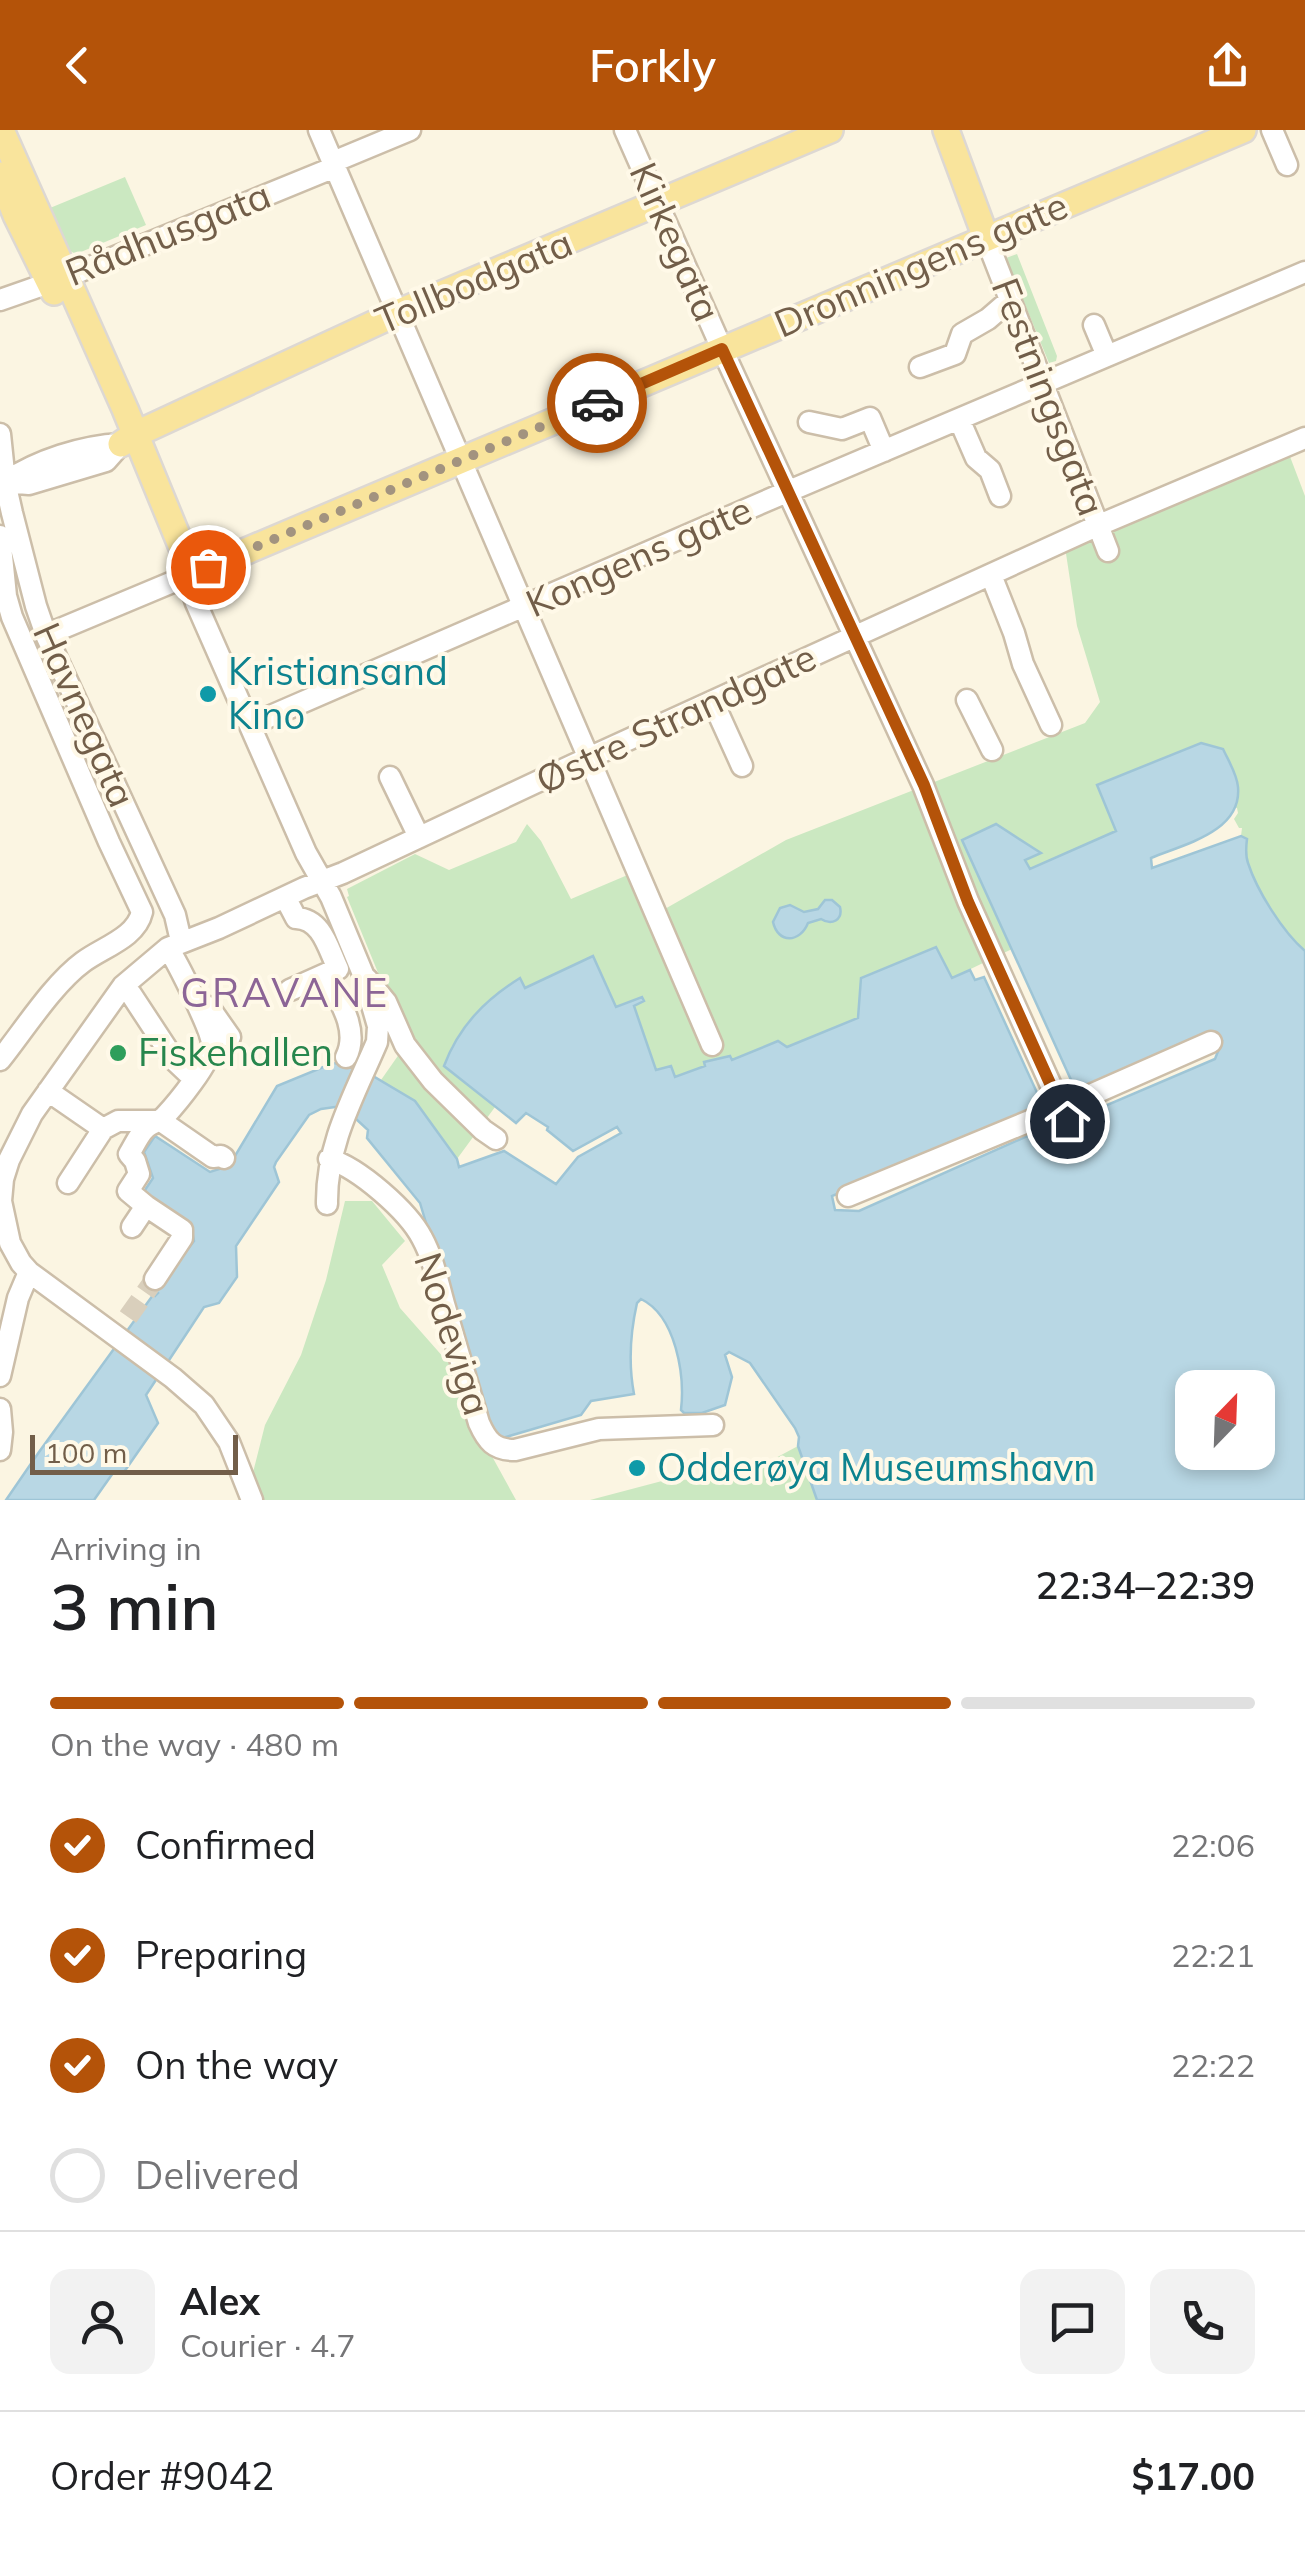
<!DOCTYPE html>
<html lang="en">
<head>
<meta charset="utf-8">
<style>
  :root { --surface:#fff; --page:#f2f2f2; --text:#202124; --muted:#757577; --line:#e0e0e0; --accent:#b45309 }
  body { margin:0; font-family:Mulish,sans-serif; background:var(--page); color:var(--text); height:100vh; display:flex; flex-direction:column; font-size:38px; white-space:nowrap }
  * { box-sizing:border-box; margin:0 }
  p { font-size:32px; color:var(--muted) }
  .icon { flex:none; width:55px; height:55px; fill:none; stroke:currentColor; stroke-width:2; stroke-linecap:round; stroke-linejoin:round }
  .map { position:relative; height:1370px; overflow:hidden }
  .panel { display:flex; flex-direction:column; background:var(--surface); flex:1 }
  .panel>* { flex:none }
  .needle { width:65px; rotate:23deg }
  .controls { position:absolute; left:1175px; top:1240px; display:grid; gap:20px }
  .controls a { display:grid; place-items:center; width:100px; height:100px; border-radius:20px; background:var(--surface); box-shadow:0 5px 15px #0003; font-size:50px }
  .scale { position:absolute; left:30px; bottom:25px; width:208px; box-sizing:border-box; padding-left:10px; border:5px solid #725e49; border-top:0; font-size:28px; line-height:35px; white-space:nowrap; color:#725e49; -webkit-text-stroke:8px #fff9e8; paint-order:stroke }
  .pin { position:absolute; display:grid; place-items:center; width:85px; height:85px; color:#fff; margin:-42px; border:5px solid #fff; border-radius:50%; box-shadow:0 2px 10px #0007 }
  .courier { position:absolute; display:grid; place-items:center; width:100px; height:100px; margin:-50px; border:8px solid #b45309; border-radius:50%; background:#fff; color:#222; box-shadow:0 2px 12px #0007 }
  .headline em { font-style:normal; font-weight:600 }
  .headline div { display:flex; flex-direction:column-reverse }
  .headline { display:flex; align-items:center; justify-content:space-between; height:170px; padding:0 50px }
  h1 { font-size:65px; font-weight:600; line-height:75px }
  .bar { display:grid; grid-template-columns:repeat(4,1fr); gap:15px 10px; align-content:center; height:120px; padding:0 50px }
  .bar i { height:12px; border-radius:8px; background:var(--line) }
  .bar .selected { background:var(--accent) }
  .bar p { grid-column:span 4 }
  .line { display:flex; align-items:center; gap:25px; padding:0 50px; border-top:2px solid var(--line) }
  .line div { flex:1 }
  .round { display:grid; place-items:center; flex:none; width:105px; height:105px; border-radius:20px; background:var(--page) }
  ol { padding:0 50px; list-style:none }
  li { display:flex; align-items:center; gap:30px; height:110px }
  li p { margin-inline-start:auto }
  li .icon { padding:10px; border-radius:50%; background:var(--accent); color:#fff; stroke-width:4 }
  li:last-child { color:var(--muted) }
  li i { width:55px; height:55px; border:5px solid var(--line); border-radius:50% }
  header { display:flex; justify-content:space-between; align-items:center; height:130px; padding:0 50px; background:var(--accent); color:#fff; font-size:45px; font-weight:600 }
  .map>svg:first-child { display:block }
  .green { fill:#cbe8c1 }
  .water { fill:#b8d7e4; stroke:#9ec5d6; stroke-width:2.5; fill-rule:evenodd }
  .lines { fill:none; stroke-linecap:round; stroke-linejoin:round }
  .minor-tunnel { stroke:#d9cfbc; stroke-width:20; stroke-dasharray:20 10; stroke-linecap:butt }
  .minor-casing { stroke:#ccbea9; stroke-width:25 }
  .major-casing { stroke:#ddd8d3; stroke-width:30 }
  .minor { stroke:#fff; stroke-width:20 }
  .major { stroke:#f9e49c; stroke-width:25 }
  .done { stroke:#a2937f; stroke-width:10; stroke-dasharray:0 18 }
  .route { stroke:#b45309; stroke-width:12 }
  .culture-dot { fill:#0f9aa8; stroke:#fff9e8; stroke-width:4 }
  .leisure-dot { fill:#2e9e5b; stroke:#fff9e8; stroke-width:4 }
  .labels { text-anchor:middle; stroke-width:8; stroke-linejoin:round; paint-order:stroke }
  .street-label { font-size:38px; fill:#725e49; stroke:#fff9e8 }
  .culture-label { font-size:38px; fill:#0d838f; stroke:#fff9e8; text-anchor:start }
  .leisure-label { font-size:38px; fill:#27864d; stroke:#fff9e8; text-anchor:start }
  .neighbourhood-label { font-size:40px; letter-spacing:2.5px; fill:#8c6596; stroke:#fff9e8 }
</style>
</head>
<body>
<header><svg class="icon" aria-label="back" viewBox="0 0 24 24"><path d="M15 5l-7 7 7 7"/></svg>Forkly<svg class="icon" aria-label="share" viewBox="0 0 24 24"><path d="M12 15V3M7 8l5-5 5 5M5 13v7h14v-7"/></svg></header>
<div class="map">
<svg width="1305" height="1370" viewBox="0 0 1305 1370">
  <rect width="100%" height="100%" fill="#fbf5e2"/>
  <path class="green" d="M125,47L146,95L76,124L68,120L50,78Z
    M1017,124L1057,226L1056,231L1049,233L1006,128Z
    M1289,324L1305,366V821C1283,802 1257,761 1248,733C1245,726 1246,718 1247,709L1241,706L1242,698H1239L1234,689L1238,683L1237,678L1098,655L1117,701L1029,740L1024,730L1040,724L962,709L1012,819L952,848L936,817L861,848L859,887L786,918L777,911L732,930L674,947L671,936L657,941L634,876L643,867L616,877L525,858L520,848L452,916L445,935L495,977L457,1029L415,971L381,950L402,920L388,867L347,767L349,766L347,759L415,724L449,740L516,712L527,694L541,711L571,769L637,741L656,784L786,710L1085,593L1100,572L1077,496L1065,417L1211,358L1240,343Z
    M345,1071H372L405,1111L382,1135L400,1178L452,1237L483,1310L516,1370H246L265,1295L301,1225L326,1150Z
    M798,1316L817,1370H590L662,1351L740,1347Z"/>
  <path class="water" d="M1201,613L1223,619C1228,630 1237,644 1238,657C1242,702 1184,714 1151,728L1152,738L1241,706L1247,709C1246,717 1245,725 1248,733C1257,761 1283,802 1305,821V1370H817L798,1316L799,1307L795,1298L750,1233L729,1222L725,1225L732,1247L725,1275L702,1283H684L681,1280C685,1245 676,1186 641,1169L637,1173C630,1204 628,1232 634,1264L591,1271L581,1285L492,1311L420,1073L367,1008L368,1000L342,976L321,979L309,985L276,1032L274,1037L279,1052L236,1116L237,1147L219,1173L204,1177L146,1265L158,1293L124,1342L113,1343L94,1370H6L39,1322L153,1165L155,1166L158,1163L156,1161L194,1111L191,1096L143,1063L153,1048L144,1022L155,1006L210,1042L229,1036L277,956L333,933L356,936L415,971L457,1029L459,1037L504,1021L556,1054L578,1027L621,1003L617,997L573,1021L547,1000L548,997L526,983L516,993L444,936C459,896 485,870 520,848L525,858L593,826L616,877L642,867L644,871L634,876L656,940L671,936L675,947L705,936L704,932L730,926L732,930L778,911L787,917L858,888L861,848L936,817L952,848L970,840L975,850L984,847L1044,978L832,1066L835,1080L859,1081L1052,995L1063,1017L1095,1002L1084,980L1091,982L1215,929L1222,911L1209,907L1077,963L962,710L996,694L1041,723L1025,730L1030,739L1116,701L1097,655ZM1192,1258H1258V1322H1192Z
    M825,770H832L840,777C843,790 832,796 821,789L808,793C800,813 778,814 773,792L780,778L790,775L804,782L818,779Z"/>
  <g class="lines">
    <path class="minor-tunnel" d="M128,1187L155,1149"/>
    <defs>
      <path id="minor" d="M319,0L712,915
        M625,0L722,219L923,655L968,771L1067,991
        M1272,0L1287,35
        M333,32L410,0
        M986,108L1108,421
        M0,170L66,147L335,37
        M1094,195L1107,226
        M920,237L955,224L962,204L988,189L1010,170
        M959,289L976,328L990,340L1000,366
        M809,292L842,299L870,288L884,321
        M0,304L5,352L12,383L36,476L46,505L175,785L181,811
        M5,352L29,354L106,331L121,314
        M5,352C38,330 82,316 121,314
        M0,406L6,466L12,487L109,712L142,782C136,808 103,817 83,832C53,854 24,900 0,930
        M991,445L1014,503L1023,534L1051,595
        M46,505L187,446L196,473L306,723L331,767L363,844L378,896L377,912C354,966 326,1014 327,1074
        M967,570L992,620
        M713,572L742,636
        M250,595L789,361L1305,142
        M390,647L419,707
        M285,767L296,788C322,789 328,818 338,839
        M326,845C339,870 360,900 346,927
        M367,849L386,872L405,915L433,951L483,1000L496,1009
        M123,856L131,864L175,931L193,948
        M290,860L337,839
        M209,877L230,907
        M48,961L103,999
        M329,1029C359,1038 408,1081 422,1108C433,1128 438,1152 444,1174C456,1214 467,1253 479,1293C487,1311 494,1320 515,1320L599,1299L713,1295
        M68,1053L103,999L118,991H161L213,1027L221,1026L224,1028
        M848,1066L1061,978L1211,912
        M146,1076L182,1100V1108L155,1149
        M132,1097L146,1076L128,1061L139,1044L135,1031L129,1024C134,1016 139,1004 146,998C152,992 159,993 165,986C178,972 209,934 212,916C213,902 177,832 168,818
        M0,1246L18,1168L29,1142
        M0,1279L2,1302L0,1320
        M252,1370L229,1312L204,1275L173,1248L29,1142L21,1133L10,1113L1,1071L3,1049L9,1030L32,984L123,856L168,818L219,798L304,758L343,743L573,635L1099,395L1305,308"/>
      <path id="major" d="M1,0L125,279L183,420L187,446
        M946,0L986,108
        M0,45L16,85L54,162
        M121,314L134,305L397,183L830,0
        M187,446L1243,0"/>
    </defs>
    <use href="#minor" class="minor-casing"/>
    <use href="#major" class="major-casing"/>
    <use href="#minor" class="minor"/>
    <use href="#major" class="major"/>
  </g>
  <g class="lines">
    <path class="done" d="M208,437L597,273"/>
    <path class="route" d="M597,273L722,219L924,655L968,772L1067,991"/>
  </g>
  <g class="culture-dot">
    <circle cx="208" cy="564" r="10"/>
    <circle cx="637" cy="1338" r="10"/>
  </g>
  <circle class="leisure-dot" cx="118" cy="923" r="10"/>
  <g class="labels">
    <g class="street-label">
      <text transform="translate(168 104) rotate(-22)" y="13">Rådhusgata</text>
      <text transform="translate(675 112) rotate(66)" y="13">Kirkegata</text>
      <text transform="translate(921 135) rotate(-23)" y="13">Dronningens gate</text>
      <text transform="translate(474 152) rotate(-23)" y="13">Tollbodgata</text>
      <text transform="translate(1048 267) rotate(69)" y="13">Festningsgata</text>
      <text transform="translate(639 427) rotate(-24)" y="13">Kongens gate</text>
      <text transform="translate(84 585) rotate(66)" y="13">Havnegata</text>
      <text transform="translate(676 589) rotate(-25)" y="13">Østre Strandgate</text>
      <text transform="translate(452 1204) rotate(72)" y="13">Nodeviga</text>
    </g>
    <g class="culture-label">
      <text x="228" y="555">Kristiansand<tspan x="228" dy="44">Kino</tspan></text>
      <text x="657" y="1351">Odderøya Museumshavn</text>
    </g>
    <g class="leisure-label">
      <text x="138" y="936">Fiskehallen</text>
    </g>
    <g class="neighbourhood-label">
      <text x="285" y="877">GRAVANE</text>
    </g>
  </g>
</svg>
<div class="controls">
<a><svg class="needle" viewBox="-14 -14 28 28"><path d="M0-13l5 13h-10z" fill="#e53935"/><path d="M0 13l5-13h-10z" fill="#757577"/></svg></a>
</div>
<div class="scale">100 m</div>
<div class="pin" style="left:208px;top:437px;background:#ea580c"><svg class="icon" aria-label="bag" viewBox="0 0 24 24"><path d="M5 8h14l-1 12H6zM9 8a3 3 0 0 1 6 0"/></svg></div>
<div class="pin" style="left:1067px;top:991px;background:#1f2937"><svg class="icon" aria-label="home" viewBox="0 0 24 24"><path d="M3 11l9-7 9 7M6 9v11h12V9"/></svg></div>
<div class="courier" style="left:597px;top:273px"><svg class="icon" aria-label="car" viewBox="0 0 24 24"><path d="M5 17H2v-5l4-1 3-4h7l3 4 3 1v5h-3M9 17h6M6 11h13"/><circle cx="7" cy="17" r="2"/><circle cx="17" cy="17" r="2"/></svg></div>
</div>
<section class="panel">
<div class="headline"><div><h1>3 min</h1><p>Arriving in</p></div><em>22:34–22:39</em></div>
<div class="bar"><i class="selected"></i><i class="selected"></i><i class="selected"></i><i></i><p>On the way · 480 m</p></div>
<ol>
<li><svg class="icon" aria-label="check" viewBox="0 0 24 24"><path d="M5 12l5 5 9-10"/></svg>Confirmed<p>22:06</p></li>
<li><svg class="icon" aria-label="check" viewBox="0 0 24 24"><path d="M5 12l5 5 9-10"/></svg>Preparing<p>22:21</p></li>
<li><svg class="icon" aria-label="check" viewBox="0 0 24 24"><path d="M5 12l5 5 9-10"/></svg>On the way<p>22:22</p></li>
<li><i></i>Delivered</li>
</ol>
<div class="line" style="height:180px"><a class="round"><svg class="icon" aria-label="person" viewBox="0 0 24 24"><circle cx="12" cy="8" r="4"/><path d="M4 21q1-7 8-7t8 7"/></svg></a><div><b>Alex</b><p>Courier · 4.7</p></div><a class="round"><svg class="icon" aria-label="chat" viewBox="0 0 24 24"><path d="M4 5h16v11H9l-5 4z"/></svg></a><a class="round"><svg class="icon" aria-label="phone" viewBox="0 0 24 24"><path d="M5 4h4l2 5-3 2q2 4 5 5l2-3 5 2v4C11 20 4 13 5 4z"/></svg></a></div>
<div class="line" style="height:130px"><div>Order #9042</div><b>$17.00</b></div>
</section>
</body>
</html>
